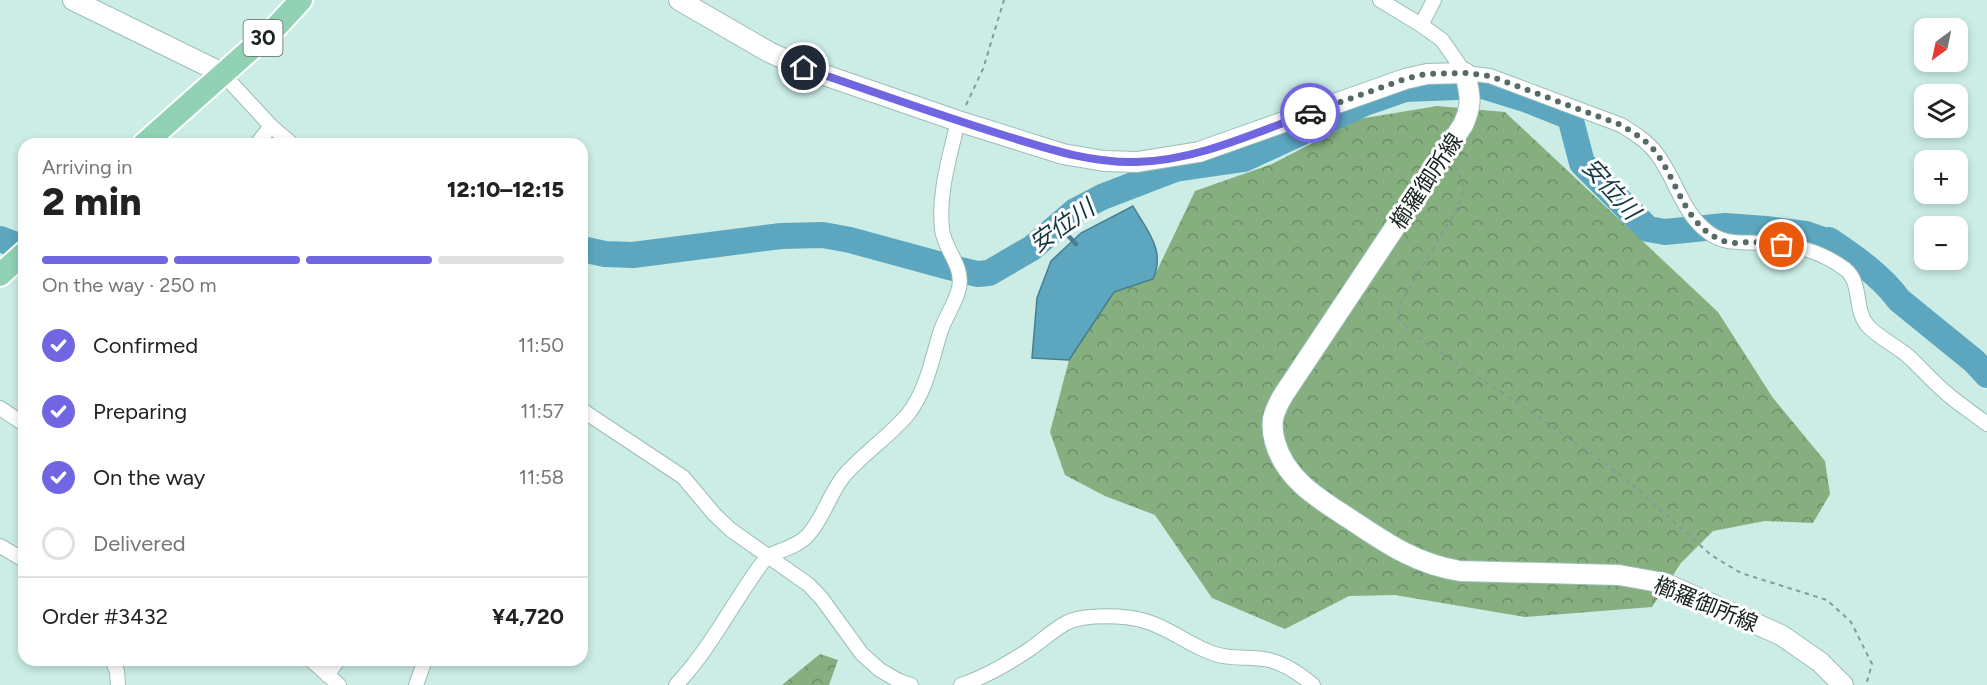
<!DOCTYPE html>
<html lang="en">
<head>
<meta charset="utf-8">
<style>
  :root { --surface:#fff; --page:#f6f6f6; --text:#222; --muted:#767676; --line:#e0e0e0; --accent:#7066e1 }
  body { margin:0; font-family:Figtree,"Noto Sans JP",sans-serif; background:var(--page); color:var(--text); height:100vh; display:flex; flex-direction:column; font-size:22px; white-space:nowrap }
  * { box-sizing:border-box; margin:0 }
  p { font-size:20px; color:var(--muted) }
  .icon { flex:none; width:33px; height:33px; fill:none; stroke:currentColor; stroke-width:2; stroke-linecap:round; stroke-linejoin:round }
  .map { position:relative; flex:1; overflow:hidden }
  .sheet { position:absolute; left:18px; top:138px; width:570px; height:528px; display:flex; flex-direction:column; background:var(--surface); border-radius:18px; box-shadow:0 3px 9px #0003 }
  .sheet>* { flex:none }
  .needle { width:39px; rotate:213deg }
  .fabs { position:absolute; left:1914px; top:18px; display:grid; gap:12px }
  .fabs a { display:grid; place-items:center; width:54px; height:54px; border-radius:12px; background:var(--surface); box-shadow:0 3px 9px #0003; font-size:30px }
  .pin { position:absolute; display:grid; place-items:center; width:51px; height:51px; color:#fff; margin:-26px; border:3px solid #fff; border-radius:50%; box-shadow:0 2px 6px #0007 }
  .courier { position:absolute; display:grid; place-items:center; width:60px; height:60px; margin:-30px; border:4px solid #7066e1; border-radius:50%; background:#fff; color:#222; box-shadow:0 2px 8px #0007 }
  .summary em { font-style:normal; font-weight:800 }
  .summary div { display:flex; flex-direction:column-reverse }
  .summary { display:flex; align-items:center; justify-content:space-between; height:102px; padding:0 24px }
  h1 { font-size:39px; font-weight:800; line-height:45px }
  .bar { display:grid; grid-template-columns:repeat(4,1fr); gap:9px 6px; align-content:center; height:72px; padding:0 24px }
  .bar i { height:8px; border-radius:4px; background:var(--line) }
  .bar .current { background:var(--accent) }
  .bar p { grid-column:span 4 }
  .line { display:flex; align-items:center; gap:15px; padding:0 24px; border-top:2px solid var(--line) }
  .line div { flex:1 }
  ol { padding:0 24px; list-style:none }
  li { display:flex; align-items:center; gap:18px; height:66px }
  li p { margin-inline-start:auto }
  li .icon { padding:6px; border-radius:50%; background:var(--accent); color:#fff; stroke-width:4 }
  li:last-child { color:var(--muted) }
  li i { width:33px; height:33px; border:3px solid var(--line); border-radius:50% }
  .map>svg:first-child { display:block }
  .forest { fill:url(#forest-crowns) }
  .water { fill:#5ca6bf; stroke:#477f90; stroke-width:1.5 }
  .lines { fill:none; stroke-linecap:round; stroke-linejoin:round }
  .stream { stroke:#477f90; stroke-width:4.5 }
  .river { stroke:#5ca6bf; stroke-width:26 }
  .street-casing { stroke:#9cbdb7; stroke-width:16 }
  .secondary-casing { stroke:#9cbdb7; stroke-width:22 }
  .primary-casing { stroke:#fff; stroke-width:26 }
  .path { stroke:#829c97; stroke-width:2; stroke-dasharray:4.5 4.5; stroke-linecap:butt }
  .street { stroke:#fff; stroke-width:14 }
  .secondary { stroke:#fff; stroke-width:20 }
  .primary { stroke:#91d1b4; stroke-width:22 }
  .done { stroke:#566a67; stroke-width:6; stroke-dasharray:0 10.8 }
  .route { stroke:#7066e1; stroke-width:8 }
  .labels { text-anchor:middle; stroke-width:6; stroke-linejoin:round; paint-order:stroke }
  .shield { fill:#fff; stroke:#5d6664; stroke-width:1.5 }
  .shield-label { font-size:21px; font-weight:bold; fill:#172422 }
  .street-label { font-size:22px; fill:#172422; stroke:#fff }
  .water-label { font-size:24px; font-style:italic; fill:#133742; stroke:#fff }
</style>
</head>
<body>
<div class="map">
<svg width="1987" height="685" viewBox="0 0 1987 685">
  <defs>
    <pattern id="forest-crowns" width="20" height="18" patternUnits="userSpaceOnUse" patternTransform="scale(1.5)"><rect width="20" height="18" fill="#85af7e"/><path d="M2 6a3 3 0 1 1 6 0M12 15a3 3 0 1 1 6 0" fill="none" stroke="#6c8e67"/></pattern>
  </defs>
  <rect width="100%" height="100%" fill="#cbede6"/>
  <path class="forest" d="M1437,106L1505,112L1718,312L1773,398L1825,461L1830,494L1813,523L1765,521L1713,531L1681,563L1652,607L1525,617L1395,595L1349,596L1285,629L1212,598L1155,515L1105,496L1065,475L1050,432L1069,360L1114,292L1153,279L1195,191L1272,164L1359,119Z
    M820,654L838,660L829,685H782Z"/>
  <path class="water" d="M1133,206C1147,231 1166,250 1153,279L1114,292L1069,360L1032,358L1037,298L1051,261L1081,233Z"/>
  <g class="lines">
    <path class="stream" d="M1058,225L1076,244"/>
    <path class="river" d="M0,239L24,248
      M582,249L605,254L633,255L781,236L823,235L850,240L949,267L977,274L989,273L1032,248L1075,211L1102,197L1175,169L1244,159L1365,103L1405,89L1483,86L1525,99L1570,117L1582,163L1648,229L1665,232L1725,226L1766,229L1806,234L1826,241L1829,240C1854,257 1881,275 1899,300L1974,361L1987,375"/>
    <defs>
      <path id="street" d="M1380,0L1421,25L1442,40L1465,73L1490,76L1621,125C1634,133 1647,141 1656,153C1676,178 1681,212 1708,232C1726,246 1743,241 1764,243C1795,245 1819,250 1845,269C1863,283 1853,309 1868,326C1879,338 1895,345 1908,356C1920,367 1931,380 1944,391C1957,403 1973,413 1987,424
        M1421,25L1434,0
        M222,73L271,126L292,144
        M257,144L271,126
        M0,408L24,424
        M582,410L683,477L715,515L731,530L809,585L822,599L862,654L880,670L899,681L911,685
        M0,546L24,560
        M112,660L117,671L118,685
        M311,660L339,685
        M327,675L338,660
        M416,685L425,660
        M676,685C712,647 734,600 765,559C772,551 796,549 808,535C823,519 829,495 843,477C862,454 889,437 908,414C927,390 932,358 941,330C946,316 956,302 959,288C964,265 944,250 942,229C938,193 950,156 958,121
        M961,685C985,677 1009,663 1030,649C1043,640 1054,629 1068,622C1086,614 1125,615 1145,621C1170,628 1190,646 1215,654C1233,660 1251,656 1269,660C1286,664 1300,674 1313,685"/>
      <path id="secondary" d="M73,0L222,73
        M679,0L769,52L804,68L958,121L1063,154L1104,161L1137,162L1199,152L1405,79L1427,74L1465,73C1470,95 1473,103 1463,125L1284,394C1279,402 1275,410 1273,419C1272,427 1273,435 1275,442C1286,481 1321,500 1353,521C1389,545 1417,564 1460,571L1619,575L1664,583L1781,635L1820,662L1843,685"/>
      <path id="primary" d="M144,144L277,26L301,0
        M0,275L24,253"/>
    </defs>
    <use href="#street" class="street-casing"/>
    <use href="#secondary" class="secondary-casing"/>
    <use href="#primary" class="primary-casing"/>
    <path class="path" d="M966,105L983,69L1004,0
      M1455,166L1464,187L1458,207L1398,307L1400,320L1418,338L1521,405L1620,474L1711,555L1741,573L1827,600L1851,622L1872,664L1866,685"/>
    <use href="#street" class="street"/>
    <use href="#secondary" class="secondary"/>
    <use href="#primary" class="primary"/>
  </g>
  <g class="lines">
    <path class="done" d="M1310,113L1405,79L1426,74L1465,73L1490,76L1621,125C1634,133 1648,141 1657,154C1679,184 1686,230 1727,242C1734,244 1742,242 1750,242C1761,242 1772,244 1782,245"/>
    <path class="route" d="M804,68C870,91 936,114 1003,135C1046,148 1089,163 1136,162C1196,161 1254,133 1310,113"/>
  </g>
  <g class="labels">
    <rect class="shield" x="243.5" y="20" width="39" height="36" rx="4.5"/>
    <g class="shield-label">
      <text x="263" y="45">30</text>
    </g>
    <g class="street-label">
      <text transform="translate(1426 181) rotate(-56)" y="8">櫛羅御所線</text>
      <text transform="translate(1706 604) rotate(22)" y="8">櫛羅御所線</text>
    </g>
    <g class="water-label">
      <text transform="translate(1611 189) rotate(48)" y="8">安位川</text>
      <text transform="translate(1062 226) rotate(-35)" y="8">安位川</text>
    </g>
  </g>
</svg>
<div class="fabs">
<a><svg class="needle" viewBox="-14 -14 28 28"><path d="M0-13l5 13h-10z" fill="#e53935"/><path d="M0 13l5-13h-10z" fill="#767676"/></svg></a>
<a><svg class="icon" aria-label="layers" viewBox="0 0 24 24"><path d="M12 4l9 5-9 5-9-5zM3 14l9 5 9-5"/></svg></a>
<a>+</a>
<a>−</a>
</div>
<div class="pin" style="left:1782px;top:245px;background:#ea580c"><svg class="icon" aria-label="bag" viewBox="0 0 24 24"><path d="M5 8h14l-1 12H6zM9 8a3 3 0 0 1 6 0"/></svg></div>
<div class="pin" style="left:804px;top:68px;background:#1f2937"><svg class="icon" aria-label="home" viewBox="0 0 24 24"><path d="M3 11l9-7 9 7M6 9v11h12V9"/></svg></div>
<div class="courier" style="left:1310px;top:113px"><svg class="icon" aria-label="car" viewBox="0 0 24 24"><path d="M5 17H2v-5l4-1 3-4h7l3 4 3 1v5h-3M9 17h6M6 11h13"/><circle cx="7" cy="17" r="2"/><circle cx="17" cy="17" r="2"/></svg></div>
<section class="sheet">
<div class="summary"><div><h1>2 min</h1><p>Arriving in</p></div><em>12:10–12:15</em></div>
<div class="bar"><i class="current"></i><i class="current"></i><i class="current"></i><i></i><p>On the way · 250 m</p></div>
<ol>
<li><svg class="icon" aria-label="check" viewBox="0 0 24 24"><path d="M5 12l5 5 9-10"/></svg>Confirmed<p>11:50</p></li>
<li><svg class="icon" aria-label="check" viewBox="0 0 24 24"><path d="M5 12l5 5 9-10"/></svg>Preparing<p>11:57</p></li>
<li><svg class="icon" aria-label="check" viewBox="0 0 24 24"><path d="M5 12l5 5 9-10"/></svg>On the way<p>11:58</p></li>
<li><i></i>Delivered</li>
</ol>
<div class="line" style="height:78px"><div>Order #3432</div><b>¥4,720</b></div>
</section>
</div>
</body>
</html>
